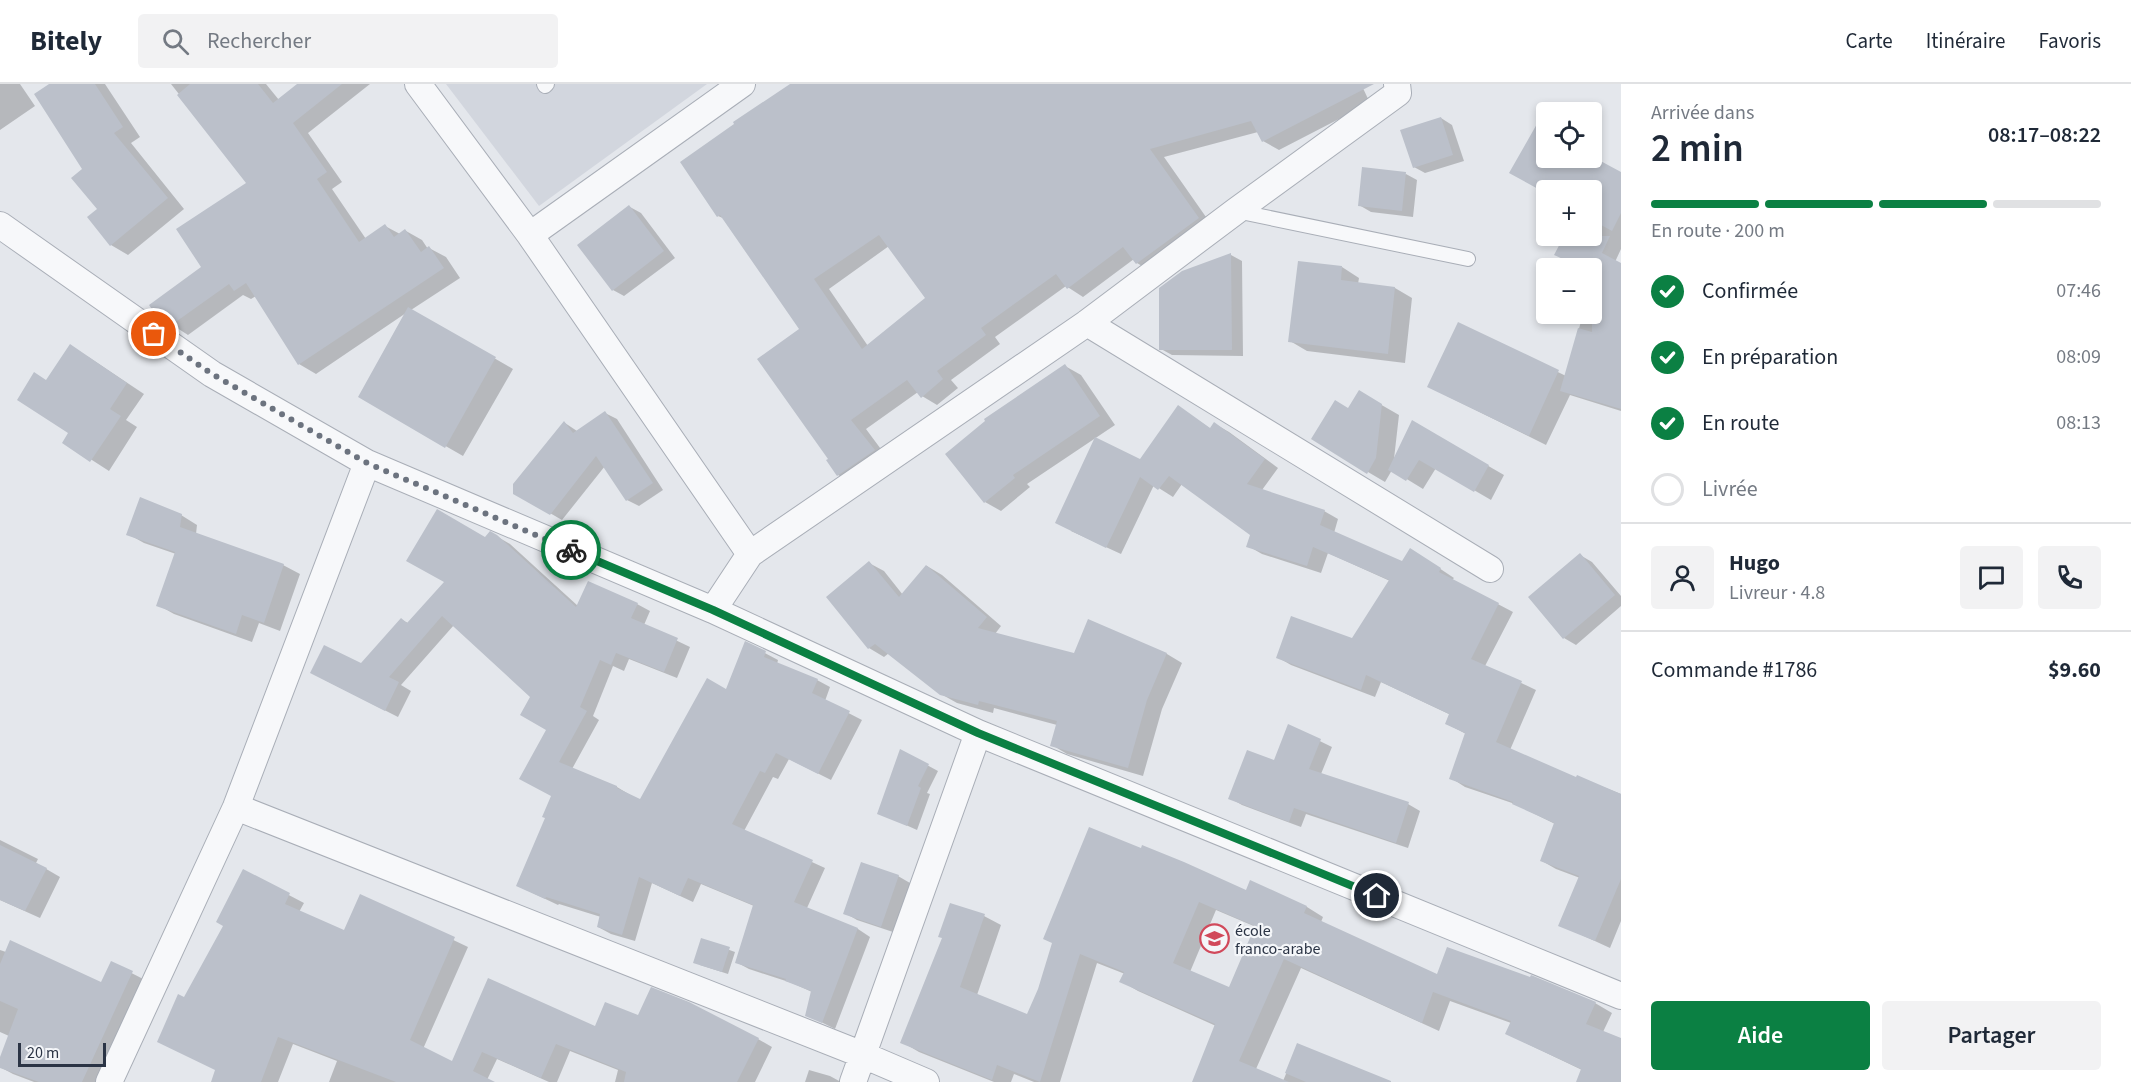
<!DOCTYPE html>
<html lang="fr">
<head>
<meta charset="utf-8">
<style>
  :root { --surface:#fff; --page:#f2f2f3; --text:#1f2937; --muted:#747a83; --line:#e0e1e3; --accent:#0b8043 }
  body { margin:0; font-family:"Source Sans 3",sans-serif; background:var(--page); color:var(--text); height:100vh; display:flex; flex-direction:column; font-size:22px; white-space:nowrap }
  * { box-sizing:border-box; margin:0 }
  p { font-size:20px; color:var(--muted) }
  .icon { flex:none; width:33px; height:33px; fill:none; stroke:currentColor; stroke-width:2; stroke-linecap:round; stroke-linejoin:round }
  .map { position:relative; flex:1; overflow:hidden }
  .sheet { display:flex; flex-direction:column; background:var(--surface); width:510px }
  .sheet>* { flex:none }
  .fabs { position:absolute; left:1536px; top:18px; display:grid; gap:12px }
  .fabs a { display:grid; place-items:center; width:66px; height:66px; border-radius:6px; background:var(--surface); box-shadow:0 3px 9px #0003; font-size:30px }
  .scale { position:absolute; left:18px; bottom:15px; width:88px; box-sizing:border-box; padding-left:6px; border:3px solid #2b3445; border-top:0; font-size:16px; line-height:21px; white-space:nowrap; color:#2b3445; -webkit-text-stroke:4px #f4f6f9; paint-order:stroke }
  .pin { position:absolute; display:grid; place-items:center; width:51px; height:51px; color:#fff; margin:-26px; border:3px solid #fff; border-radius:50%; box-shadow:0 2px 6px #0007 }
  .courier { position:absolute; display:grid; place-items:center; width:60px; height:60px; margin:-30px; border:4px solid #0b8043; border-radius:50%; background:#fff; color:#222; box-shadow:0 2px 8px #0007 }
  .head em { font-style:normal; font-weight:600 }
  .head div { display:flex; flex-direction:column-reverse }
  .head { display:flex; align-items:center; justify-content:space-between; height:102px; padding:0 30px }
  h1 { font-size:39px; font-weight:600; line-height:45px }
  .bar { display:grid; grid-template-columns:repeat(4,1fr); gap:9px 6px; align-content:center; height:72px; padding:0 30px }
  .bar i { height:8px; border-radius:4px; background:var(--line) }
  .bar .current { background:var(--accent) }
  .bar p { grid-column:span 4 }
  .line { display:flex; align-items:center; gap:15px; padding:0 30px; border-top:2px solid var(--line) }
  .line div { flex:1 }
  .round { display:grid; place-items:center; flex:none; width:63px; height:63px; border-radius:6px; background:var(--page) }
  ol { padding:0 30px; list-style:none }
  li { display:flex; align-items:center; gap:18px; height:66px }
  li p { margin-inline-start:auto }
  li .icon { padding:6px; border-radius:50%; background:var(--accent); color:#fff; stroke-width:4 }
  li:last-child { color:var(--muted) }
  li i { width:33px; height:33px; border:3px solid var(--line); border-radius:50% }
  .primary-button { display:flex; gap:12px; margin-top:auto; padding:12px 30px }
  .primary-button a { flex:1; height:69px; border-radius:6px; background:var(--accent); color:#fff; font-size:24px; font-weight:600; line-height:69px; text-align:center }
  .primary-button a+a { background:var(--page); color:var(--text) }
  header { display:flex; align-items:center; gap:36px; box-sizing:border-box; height:84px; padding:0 30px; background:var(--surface); border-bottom:2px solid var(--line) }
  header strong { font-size:28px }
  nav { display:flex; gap:33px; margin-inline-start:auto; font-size:21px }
  .search { width:420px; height:54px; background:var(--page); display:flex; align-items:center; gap:15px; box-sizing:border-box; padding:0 21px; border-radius:6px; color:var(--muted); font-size:22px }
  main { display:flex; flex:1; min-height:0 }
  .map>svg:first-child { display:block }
  .built { fill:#d2d6de }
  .shadow { fill:#0003; fill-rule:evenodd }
  .building { fill:#bbc0ca; fill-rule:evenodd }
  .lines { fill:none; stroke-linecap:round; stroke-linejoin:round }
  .lane-casing { stroke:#a9aeb7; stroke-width:16 }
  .street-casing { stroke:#a9aeb7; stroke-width:28 }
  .lane { stroke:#f7f8fa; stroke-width:14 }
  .street { stroke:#f7f8fa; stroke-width:26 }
  .done { stroke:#6c737f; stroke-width:6; stroke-dasharray:0 10.8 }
  .route { stroke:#0b8043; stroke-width:8 }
  .labels { text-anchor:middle; stroke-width:4.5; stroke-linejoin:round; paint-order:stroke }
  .poi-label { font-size:16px; fill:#2b3445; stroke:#f4f6f9; text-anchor:start }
</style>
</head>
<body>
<header>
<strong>Bitely</strong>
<div class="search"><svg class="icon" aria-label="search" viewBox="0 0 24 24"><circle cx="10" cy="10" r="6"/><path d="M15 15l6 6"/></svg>Rechercher</div>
<nav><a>Carte</a><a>Itinéraire</a><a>Favoris</a></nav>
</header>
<main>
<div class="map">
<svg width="1621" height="998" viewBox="0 0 1621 998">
  <rect width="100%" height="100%" fill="#e4e7ec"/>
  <path class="built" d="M446,0H707L539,122Z"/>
  <path class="shadow" d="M0,0H20L35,22L0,46Z
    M52,0H105L140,53L131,59L184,125L128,171L111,161Z
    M171,0H266L279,16L300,0H370L308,49L342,98L332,105L366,155L385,142L400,150L406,147L422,156L428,165L429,164L446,173L460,194L411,226L513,285L463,372L360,313L406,229L316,290L299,280L256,212L251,215L243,211L188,251L160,233L203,183L249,99Z
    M792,0H1361L1370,19L1279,66L1263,57L1258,48L1164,73L1213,143L1152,188L1137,179L1134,175L1083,213L1066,202L995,253L1000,260L951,296L958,304L937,321L922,312L918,308L866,345L889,376L854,400L838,391L830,375L801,246L725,135L718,132ZM889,162L927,214L868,262L829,205Z
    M1441,34L1452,41L1464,77L1425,89L1414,83Z
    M1540,39L1546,43V74L1592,73L1621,89V165L1615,178L1621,181V327L1570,311L1546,361L1447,312L1459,240L1566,292L1583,230H1592V204L1598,191L1592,189V184H1583L1556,171L1565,152H1592V106H1546V109L1511,88Z
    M1406,90L1417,96L1413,133L1371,128L1359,121Z
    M630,123L641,129L675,174L624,212L613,206Z
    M1231,171L1242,177L1243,272L1172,271L1161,265Z
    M1342,183L1359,194L1358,200L1395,204L1412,214L1405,279L1307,267L1290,257Z
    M87,272L144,310L126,336L137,343L109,387L64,358L70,349L47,297Z
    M1065,282L1081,291L1115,341L1027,400L1030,403L1001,427L985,418Z
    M1359,308L1399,331L1394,375L1412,338L1504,391L1491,416L1436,384L1423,405L1392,386L1385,398L1368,388L1349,326Z
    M1178,323L1211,345L1215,340L1229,348L1278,384L1262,406L1324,427L1338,435L1334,449L1402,478L1424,474L1454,494L1452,496L1513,528L1485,582L1536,606L1510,666L1577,695L1578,693L1621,710V837L1610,864L1560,841L1580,794L1556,785L1542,777L1555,740L1515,720L1465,703L1451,694L1466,650L1447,640L1451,631L1381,598L1375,613L1291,581L1277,573L1353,556L1390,497L1328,469L1321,489L1262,470L1248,462L1251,450L1182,400L1173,413L1154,401L1121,470L1071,447L1141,377Z
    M605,329L617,335L663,406L639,422L627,416L605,382L562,436L515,409L565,339L577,347Z
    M181,431L197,441L196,450L283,481L300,490L280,547L259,539L252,558L174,530L158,521L176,470L144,459L128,450Z
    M496,452L510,460L578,522L637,520L650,527L644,541L690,563L677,594L629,575L624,587L613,582L593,632L599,636L572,685L617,703L640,717L726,607L746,559L778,576L777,580L817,596L830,603L825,617L862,636L831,696L789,675L778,695L773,693L744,747L825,784L807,824L858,845L870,853L835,945L807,931L812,908L792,899L749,885L736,878L754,822L701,800L693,818L652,799L635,857L611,850L598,843L601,833L559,820L558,821L518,802L546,734L553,712L548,646L532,613L454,541L401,601L411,607L398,633L325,596L361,581L402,536L408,539L485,455Z
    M1580,471L1592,478L1621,512V522L1576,561L1564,554Z
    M869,479L884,487L903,511L927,482L942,491L1001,542L995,550L1075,571L1089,537L1167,570L1182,579L1162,625L1143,692L1067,670L1052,661L1057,641L994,624L993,629L957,619L941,610L889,569L884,573L869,564L828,513Z
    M1289,642L1332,663L1321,690L1408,720L1420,727L1408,764L1306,730L1301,743L1242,721L1230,714L1275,678Z
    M901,667L938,687L927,709L930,710L917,746L879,729Z
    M1090,745L1247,807L1251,798L1307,823L1323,833L1321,838L1438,892L1595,919L1612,929L1603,948L1621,955V998H1578L1582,986L1507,950L1511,939L1450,917L1439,947L1301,884L1256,985L1283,997L1298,961L1389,998H1193L1216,942L1138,907L1121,897L1125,890L1097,879L1060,998H1034L1014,990L1011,998H994L919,968L902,958L984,832L1001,841L977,911L1028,932L1039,906ZM1216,826L1256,843L1230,905L1190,888Z
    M0,756L38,775L36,779L60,793L40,834L0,816Z
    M243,787L304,819L299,828L345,848L361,812L468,863L423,965L453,979L489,896L596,944L639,933L758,955L772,963L755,998H615L618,986L570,967L557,998H549L497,975L486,998H329L337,977L293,960L278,998H212L217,986L185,915L225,841Z
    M898,792L910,799L893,848L857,836L845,829Z
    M702,856L735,868L728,890L700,881Z
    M0,866L102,900L112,879L147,897L100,998H34L13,990L0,983L9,952L0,948Z
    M809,986L830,992L841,998H805Z"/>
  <path class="building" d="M49,0H95L123,43L114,49L168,114L110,162L87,133L97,125L71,94L82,85L34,10Z
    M190,0H258L273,19L297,0H342L293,39L327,88L317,95L359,158L385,140L394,153L405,145L421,168L429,162L444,184L298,281L246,199L234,207L229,200L170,242L158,234L149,221L201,183L176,145L246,99L177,11Z
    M790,0H1374L1262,58L1251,37L1150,65L1199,134L1136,180L1123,163L1067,205L1056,190L981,244L986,251L937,287L943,295L921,314L907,296L851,336L875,366L837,392L826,376L828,375L757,275L799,245L720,131L717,133L680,78L734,40L733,38ZM879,151L925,214L862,265L814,195Z
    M1546,24V74H1595L1621,88V129L1612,147L1592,136V106H1540L1509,89Z
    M1441,33L1453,71L1413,84L1400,46Z
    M1362,83L1406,88L1402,127L1358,122Z
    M629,121L664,167L612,207L577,161Z
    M1564,152H1610L1602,169L1621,179V325L1560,307L1578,244L1592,248V184H1583L1554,171Z
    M1231,169L1232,266H1159V204L1182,187Z
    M1298,177L1342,182L1341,196L1395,203L1388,270L1288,258Z
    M408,223L496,273L445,364L358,313Z
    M1458,238L1559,286L1529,352L1427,303Z
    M70,260L127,299L110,325L121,332L90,378L62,359L68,349L17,316L34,288L46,296Z
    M1065,280L1100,332L1013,391L1015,394L984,419L945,370L985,337L984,335Z
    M1359,306L1382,320L1376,374L1367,390L1311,355L1335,316L1348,324Z
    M1178,321L1210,344L1214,338L1265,375L1247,400L1325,426L1320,441L1402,477L1410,464L1441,484L1439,488L1499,519L1471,575L1522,597L1496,658L1576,693L1577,691L1621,710V795L1595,857L1558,842L1579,792L1540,777L1554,739L1512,720L1513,718L1449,695L1465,649L1445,640L1449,630L1366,591L1361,606L1276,574L1291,532L1352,554L1389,496L1313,463L1307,482L1246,463L1250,451L1169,392L1158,406L1140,393L1106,464L1055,439L1095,353L1140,375Z
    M605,327L653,399L626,417L596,372L550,431L513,410V400L564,337L573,349Z
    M1412,336L1489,381L1474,408L1419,376L1406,397L1388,386Z
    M140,413L182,430L180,443L284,480L264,539L242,531L236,550L156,522L175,468L126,451Z
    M437,425L485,453L490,447L497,451L576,523L588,497L638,519L631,534L678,554L664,588L616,569L611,581L600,576L580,623L587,627L559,678L617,702V704L640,715L707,594L726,605L745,557L766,567L764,573L818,595L812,609L850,627L818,690L776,669L765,689L760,687L732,740L813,776L794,818L858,844L822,939L805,932L811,907L785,897L786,895L735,879L753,821L688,794L680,812L639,793L622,851L597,843L600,830L546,813L545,815L516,802L545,734L542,733L551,712L519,695L546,646L520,631L530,613L442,532L389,593L399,598L385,627L310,589L324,561L361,579L401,534L407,539L444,498L406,477Z
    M1580,469L1615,511L1563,555L1528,513Z
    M869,477L899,513L926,481L987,533L978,544L1074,569L1088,535L1167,569L1147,616L1128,684L1050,662L1057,637L979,617L978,621L940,611L875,560L868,565L826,513Z
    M1288,640L1321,655L1309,685L1409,718L1396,759L1294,724L1289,738L1228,715L1247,666L1274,676Z
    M900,665L929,680L918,702L921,704L907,742L877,730Z
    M1089,743L1141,764L1142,761L1184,778L1246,806L1250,796L1307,822L1304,829L1437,890L1447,863L1530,893L1531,891L1596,918L1586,940L1621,954V998H1576L1581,985L1505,950L1511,937L1433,908L1422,939L1284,875L1239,977L1289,998H1192L1215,940L1119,898L1124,888L1080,870L1040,998L997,981L992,996L900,959L942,854L938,853L950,819L985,830L960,903L1027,930L1038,905L1052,859L1043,855ZM1199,818L1255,842L1229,903L1173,879Z
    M0,761L47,784L25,827L0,816Z
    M861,778L899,791L881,843L843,830Z
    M243,785L290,809L285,820L344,846L360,810L455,853L410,956L452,977L488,894L595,942L605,918L638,931L651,903L689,918L759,954L737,998H624L626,988L556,960L541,994L482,968L473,987L495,998H396L278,953L261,998H211L215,986L157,958L178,910L184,913L223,842L216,838Z
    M701,854L730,863L722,888L693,879Z
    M10,856L101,898L111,877L133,887L82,998H39L0,984V973L18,925L0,917V880Z
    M1297,959L1391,997V998H1306L1285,989Z"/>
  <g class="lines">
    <defs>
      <path id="lane" d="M544,0L545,2L547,0
        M1236,127L1468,175"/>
      <path id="street" d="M418,0L530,151L750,470L713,526
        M0,141L212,290L367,379L713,526L978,649L1621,912
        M530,151L742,0
        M1087,239L1490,485
        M750,470L1087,239L1236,127L1398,9L1397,0
        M236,723L863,971L926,998
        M109,998L236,723L367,379
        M853,998L978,649"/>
    </defs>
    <use href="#lane" class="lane-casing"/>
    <use href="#street" class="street-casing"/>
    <use href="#lane" class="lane"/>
    <use href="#street" class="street"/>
  </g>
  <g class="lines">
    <path class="done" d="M154,250L212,290L367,379L571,466"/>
    <path class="route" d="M571,466L713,526L978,649L1377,812"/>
  </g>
  <defs>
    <symbol id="school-ring" viewBox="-11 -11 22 22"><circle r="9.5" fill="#f4f6f9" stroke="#d1495b" stroke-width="1.5"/><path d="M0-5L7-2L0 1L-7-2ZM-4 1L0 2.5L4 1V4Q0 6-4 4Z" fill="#d1495b"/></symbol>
  </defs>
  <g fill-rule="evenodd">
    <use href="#school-ring" x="1198" y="838" width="33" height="33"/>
  </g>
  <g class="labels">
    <g class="poi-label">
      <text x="1235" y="852">école<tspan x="1235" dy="18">franco-arabe</tspan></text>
    </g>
  </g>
</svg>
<div class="fabs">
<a><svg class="icon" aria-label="locate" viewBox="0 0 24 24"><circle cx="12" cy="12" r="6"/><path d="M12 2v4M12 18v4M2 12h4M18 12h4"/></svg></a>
<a>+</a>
<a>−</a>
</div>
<div class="scale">20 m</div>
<div class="pin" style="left:154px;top:250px;background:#ea580c"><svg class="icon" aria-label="bag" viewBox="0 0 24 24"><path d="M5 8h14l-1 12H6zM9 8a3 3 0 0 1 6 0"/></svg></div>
<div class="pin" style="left:1377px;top:812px;background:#1f2937"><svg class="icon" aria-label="home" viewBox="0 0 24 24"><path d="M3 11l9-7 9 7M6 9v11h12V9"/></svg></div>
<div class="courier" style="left:571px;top:466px"><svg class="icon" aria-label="bike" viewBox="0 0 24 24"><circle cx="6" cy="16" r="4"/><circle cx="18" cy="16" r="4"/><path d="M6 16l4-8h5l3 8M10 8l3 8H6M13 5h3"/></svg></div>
</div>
<section class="sheet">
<div class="head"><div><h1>2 min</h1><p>Arrivée dans</p></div><em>08:17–08:22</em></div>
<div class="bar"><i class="current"></i><i class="current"></i><i class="current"></i><i></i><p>En route · 200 m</p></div>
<ol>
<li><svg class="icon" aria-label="check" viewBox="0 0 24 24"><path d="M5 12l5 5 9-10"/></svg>Confirmée<p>07:46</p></li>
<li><svg class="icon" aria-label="check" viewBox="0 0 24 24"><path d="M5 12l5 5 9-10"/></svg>En préparation<p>08:09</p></li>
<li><svg class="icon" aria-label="check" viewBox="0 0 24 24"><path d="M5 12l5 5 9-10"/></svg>En route<p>08:13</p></li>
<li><i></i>Livrée</li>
</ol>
<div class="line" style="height:108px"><a class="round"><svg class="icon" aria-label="person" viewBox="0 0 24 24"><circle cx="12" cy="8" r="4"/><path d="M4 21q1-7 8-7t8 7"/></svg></a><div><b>Hugo</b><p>Livreur · 4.8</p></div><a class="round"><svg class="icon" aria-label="chat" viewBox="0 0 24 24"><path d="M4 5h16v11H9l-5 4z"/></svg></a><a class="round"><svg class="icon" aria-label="phone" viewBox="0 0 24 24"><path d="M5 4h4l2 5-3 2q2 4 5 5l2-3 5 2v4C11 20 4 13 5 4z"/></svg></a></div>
<div class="line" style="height:78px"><div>Commande #1786</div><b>$9.60</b></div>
<div class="primary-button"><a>Aide</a><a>Partager</a></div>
</section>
</main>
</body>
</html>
